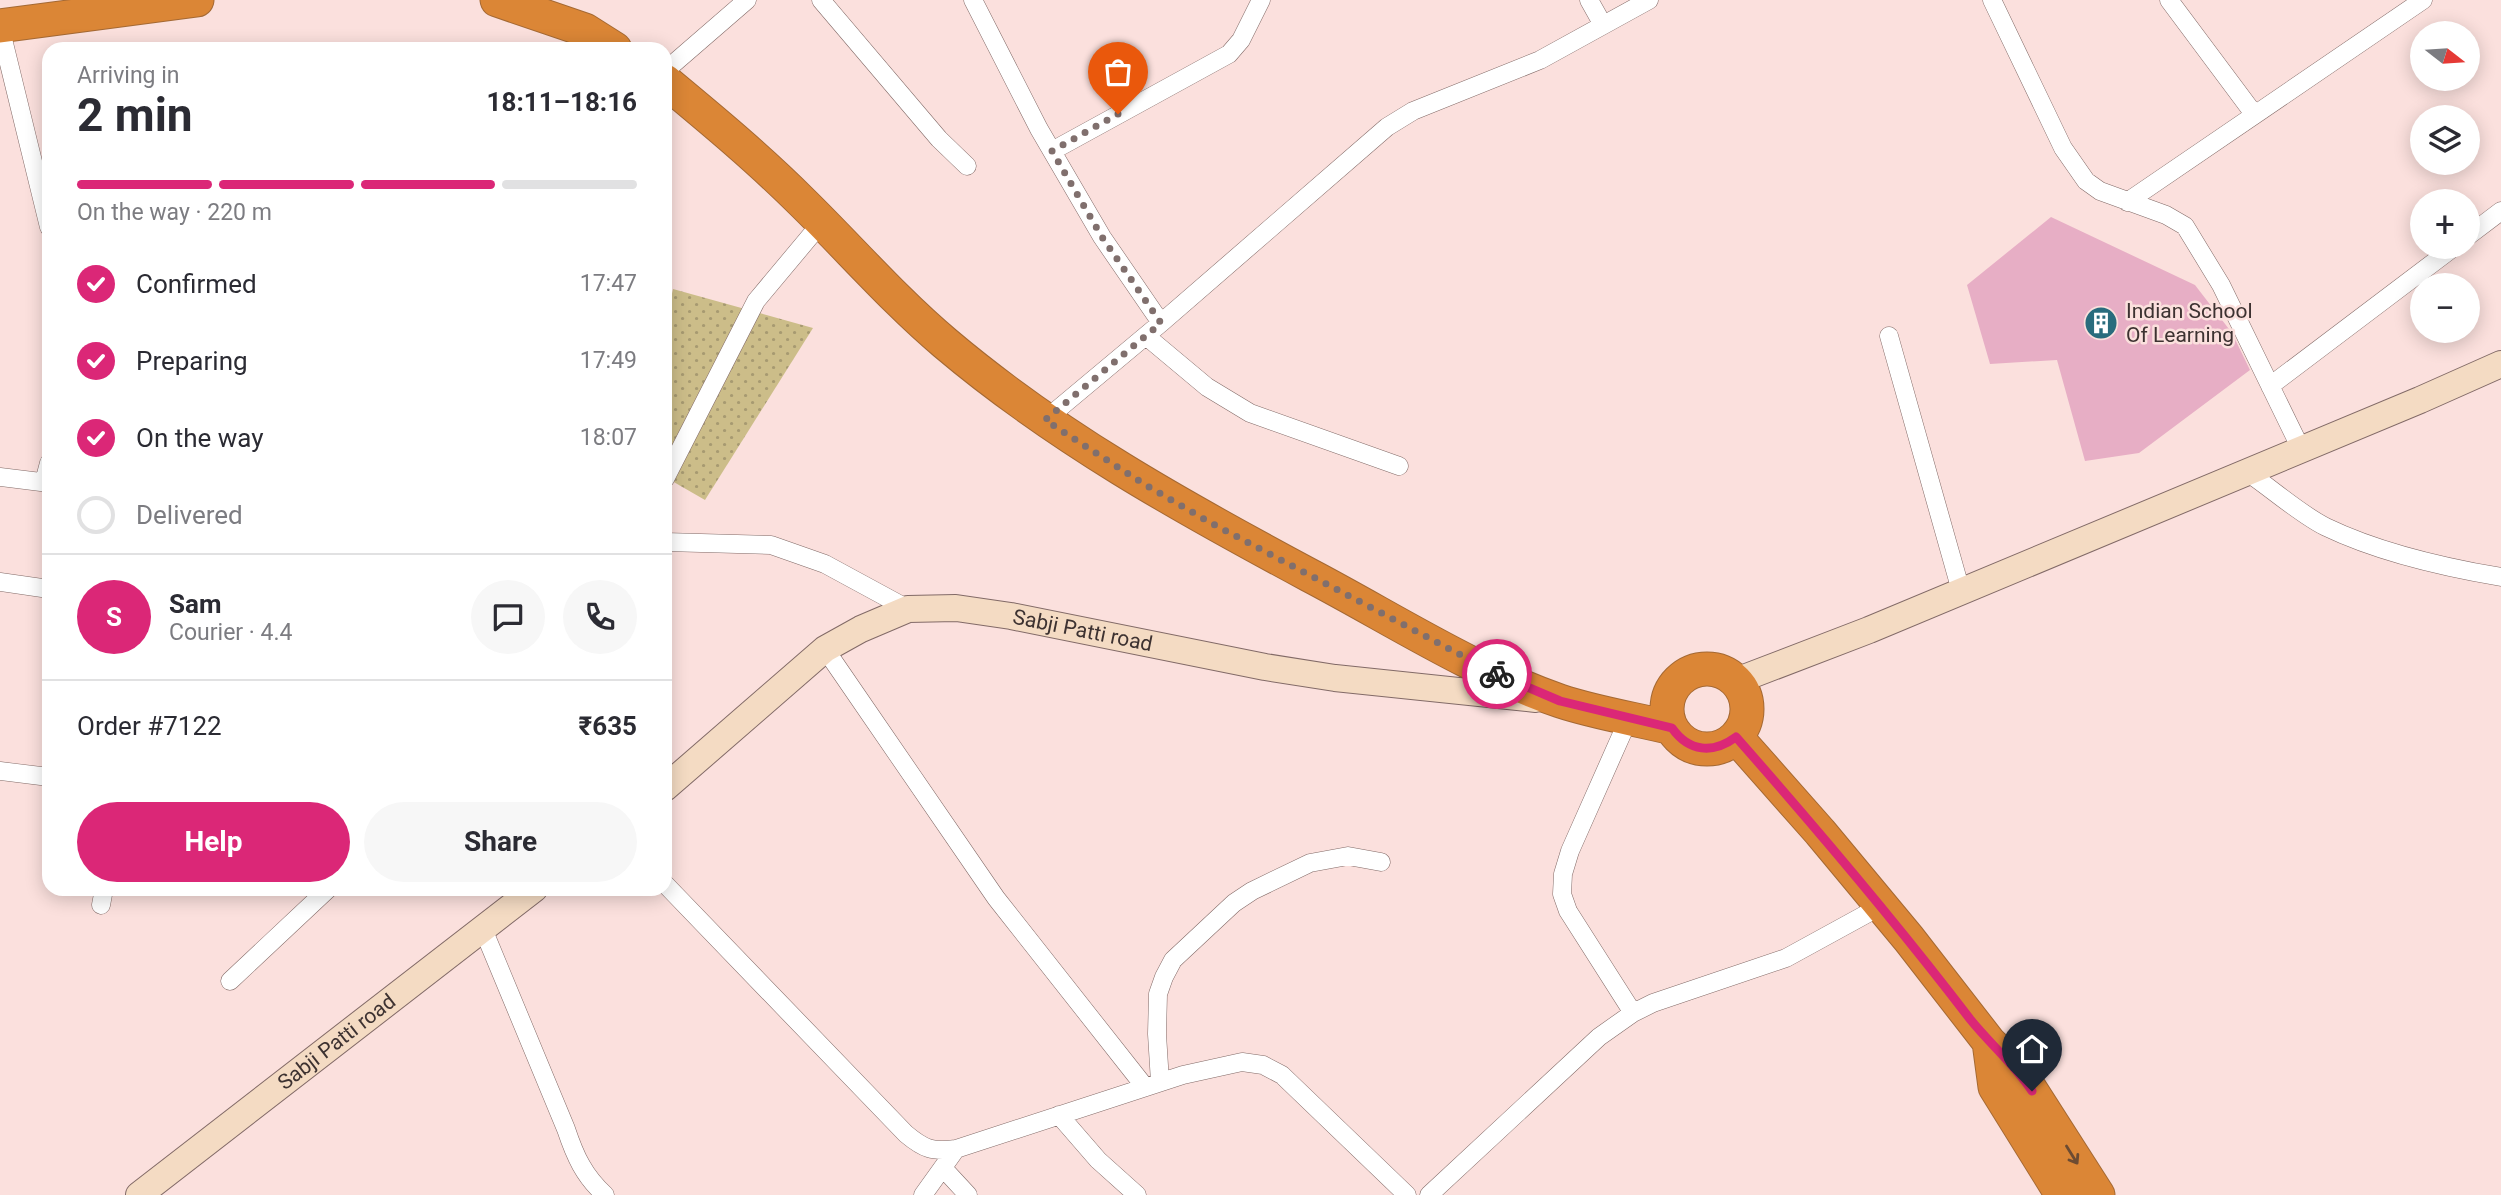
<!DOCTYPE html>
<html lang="en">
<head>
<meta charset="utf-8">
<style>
  :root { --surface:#fff; --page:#f7f7f7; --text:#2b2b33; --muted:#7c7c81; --line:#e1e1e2; --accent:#db2777 }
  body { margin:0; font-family:Roboto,sans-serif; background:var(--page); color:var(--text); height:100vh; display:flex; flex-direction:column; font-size:26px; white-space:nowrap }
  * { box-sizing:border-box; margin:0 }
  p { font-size:23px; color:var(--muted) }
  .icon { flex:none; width:38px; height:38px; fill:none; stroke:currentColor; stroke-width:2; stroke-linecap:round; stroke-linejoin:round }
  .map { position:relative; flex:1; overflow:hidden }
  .drawer { position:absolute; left:42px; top:42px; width:630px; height:854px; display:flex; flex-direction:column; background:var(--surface); border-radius:21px; box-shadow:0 4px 18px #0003 }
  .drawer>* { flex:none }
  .needle { width:46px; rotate:107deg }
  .tools { position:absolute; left:2410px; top:21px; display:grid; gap:14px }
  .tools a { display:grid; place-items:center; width:70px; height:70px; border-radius:50%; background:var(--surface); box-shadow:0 4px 18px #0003; font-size:35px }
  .pin { position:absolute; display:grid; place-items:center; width:60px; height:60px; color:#fff; margin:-72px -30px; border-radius:50% 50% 50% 0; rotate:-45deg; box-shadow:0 0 7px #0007 }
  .pin .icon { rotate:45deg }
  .courier { position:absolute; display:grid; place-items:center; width:70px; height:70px; margin:-35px; border:5px solid #db2777; border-radius:50%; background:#fff; color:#222; box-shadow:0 2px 9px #0007 }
  .headline em { font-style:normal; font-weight:700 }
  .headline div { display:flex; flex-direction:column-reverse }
  .headline { display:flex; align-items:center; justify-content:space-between; height:119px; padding:0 35px }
  h1 { font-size:46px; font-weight:700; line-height:52px }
  .bar { display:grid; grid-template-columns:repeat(4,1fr); gap:10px 7px; align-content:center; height:84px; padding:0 35px }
  .bar i { height:9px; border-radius:5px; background:var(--line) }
  .bar .current { background:var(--accent) }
  .bar p { grid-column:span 4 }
  .line { display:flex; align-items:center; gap:18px; padding:0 35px; border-top:2px solid var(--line) }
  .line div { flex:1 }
  .round { display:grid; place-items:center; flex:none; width:74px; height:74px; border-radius:37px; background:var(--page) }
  ol { padding:0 35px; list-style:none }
  li { display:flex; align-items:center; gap:21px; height:77px }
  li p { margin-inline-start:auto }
  li .icon { padding:7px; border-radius:50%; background:var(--accent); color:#fff; stroke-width:4 }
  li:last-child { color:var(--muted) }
  li i { width:38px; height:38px; border:4px solid var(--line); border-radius:50% }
  .action { display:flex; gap:14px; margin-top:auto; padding:14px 35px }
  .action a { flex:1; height:80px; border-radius:42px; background:var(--accent); color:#fff; font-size:28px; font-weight:700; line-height:80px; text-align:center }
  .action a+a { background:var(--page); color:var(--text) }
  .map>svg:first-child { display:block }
  .park { fill:url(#park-dots) }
  .building { fill:#e7aec5 }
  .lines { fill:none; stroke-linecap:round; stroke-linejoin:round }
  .street-casing { stroke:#826a67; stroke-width:19 }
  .secondary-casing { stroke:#826a67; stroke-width:28 }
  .highway-casing { stroke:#a46934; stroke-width:35 }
  .street { stroke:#fff; stroke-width:18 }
  .secondary { stroke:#f4dbc3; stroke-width:26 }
  .highway { stroke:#db8636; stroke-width:33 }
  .oneway { stroke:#6c4b32 }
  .done { stroke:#806f6d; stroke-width:7; stroke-dasharray:0 12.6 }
  .route { stroke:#db2777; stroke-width:9 }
  .labels { text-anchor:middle; stroke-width:5; stroke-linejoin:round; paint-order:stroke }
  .poi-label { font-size:21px; fill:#3d3231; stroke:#fbe0dd; text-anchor:start }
  .street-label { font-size:21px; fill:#3d3231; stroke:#fbe0dd }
</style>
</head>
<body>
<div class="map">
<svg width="2501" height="1195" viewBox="0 0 2501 1195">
  <defs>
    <pattern id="park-dots" width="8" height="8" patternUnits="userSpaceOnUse" patternTransform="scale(1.75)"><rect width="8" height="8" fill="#ccbd89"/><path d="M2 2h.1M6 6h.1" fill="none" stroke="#a79a71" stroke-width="1.8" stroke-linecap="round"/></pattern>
  </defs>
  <rect width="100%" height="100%" fill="#fbe0dd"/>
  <path class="park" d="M673,289L813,328L705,500L665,477V325Z"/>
  <path class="building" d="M2051,217L2195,285L2232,333L2250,370L2139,453L2085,461L2057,360L1990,364L1967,285Z"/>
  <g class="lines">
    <defs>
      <path id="street" d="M821,0L939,139L967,166
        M973,0L1039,129L1102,237L1161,323
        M1589,0L1603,25
        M1992,0L2063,148L2086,181L2100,191L2166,215L2185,226L2221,285L2301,449
        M2169,0L2254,114
        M0,27L49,227
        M665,71L747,0
        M1052,151L1229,54L1241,40L1261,0
        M2127,202L2423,0
        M2468,236L2501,211
        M1146,336L1207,387L1250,413L1399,466
        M1889,336L1961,591
        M2270,386L2454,247
        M1045,420L1161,323L1387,127L1413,111L1540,60L1649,0
        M2247,472C2271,488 2301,515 2326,527C2380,553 2442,567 2501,577
        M0,477L49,483
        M665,479L756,301L822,222
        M44,482L49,463
        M665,542L771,545L825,564L908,609
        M0,582L49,589
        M825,649L996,898L1145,1087
        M1629,718L1570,851L1563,874L1562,894L1568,911L1633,1013
        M0,771L49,777
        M665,884L906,1134C924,1149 932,1152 956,1149L1183,1075L1242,1062L1263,1065L1282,1075L1407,1195
        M101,905L104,889
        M483,929L566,1129C575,1156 584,1176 605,1195
        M230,981L328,889
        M1160,1082L1157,1034L1158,994L1164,977L1173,960L1234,903L1252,891L1310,863L1348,856L1381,862
        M1059,1115L1098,1160L1137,1195
        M943,1168L968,1195
        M923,1195L956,1149
        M1429,1195L1599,1037L1633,1013L1653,1003L1786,958L1881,906"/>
      <g id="secondary">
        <path d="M1736,681L1869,630L2420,400L2501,364"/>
        <path id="s1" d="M665,788L825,649L861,629L908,609L956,608L1011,616L1265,667L1335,678L1536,699"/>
        <path id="s2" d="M139,1195L534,889"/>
      </g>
      <path id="highway" d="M497,0L585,30L615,49
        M0,26L197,0
        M665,81C712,120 759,159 802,202C850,249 894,300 945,343C1056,437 1182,507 1309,575C1391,618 1472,671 1560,701C1596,713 1635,719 1672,728
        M1667 709a40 40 0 1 1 80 0a40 40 0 1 1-80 0Z
        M1736,737L1820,832L1909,939L1989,1042L2018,1070L2098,1195
        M1989,1042L1995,1087L2062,1195"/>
    </defs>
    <use href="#street" class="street-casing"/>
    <use href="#secondary" class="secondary-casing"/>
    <use href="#highway" class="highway-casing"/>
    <use href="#street" class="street"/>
    <use href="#secondary" class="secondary"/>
    <use href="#highway" class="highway"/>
  </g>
  <defs><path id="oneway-shaft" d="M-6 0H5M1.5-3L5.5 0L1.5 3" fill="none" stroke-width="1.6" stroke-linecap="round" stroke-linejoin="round" transform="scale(1.75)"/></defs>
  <use class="oneway" href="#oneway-shaft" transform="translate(2072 1155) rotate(58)"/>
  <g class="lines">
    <path class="done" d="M1118,114L1052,151L1102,237L1161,323L1045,420L1144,484L1211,523L1497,674"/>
    <path class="route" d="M1497,674L1560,701L1672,728C1689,752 1713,754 1736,737C1817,829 1896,922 1970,1019C1990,1044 2014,1064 2032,1091"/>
  </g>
  <defs>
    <symbol id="building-disc" viewBox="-11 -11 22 22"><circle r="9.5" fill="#296c7d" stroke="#fbe0dd"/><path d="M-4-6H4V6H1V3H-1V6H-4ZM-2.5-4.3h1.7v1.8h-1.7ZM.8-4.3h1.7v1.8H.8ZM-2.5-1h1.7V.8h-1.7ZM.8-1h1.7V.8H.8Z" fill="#fff"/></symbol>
  </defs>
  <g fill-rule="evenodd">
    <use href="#building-disc" x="2082" y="304" width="38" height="38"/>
  </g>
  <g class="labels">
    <g class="poi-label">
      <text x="2126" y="318">Indian School<tspan x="2126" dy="24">Of Learning</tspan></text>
    </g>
    <g class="street-label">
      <text dy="7" stroke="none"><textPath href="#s1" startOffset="481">Sabji Patti road</textPath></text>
      <text dy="7" stroke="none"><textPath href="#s2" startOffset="250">Sabji Patti road</textPath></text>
    </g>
  </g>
</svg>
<div class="tools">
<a><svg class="needle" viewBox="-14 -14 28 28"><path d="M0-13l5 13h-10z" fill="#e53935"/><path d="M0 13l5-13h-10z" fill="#7c7c81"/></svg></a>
<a><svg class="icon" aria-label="layers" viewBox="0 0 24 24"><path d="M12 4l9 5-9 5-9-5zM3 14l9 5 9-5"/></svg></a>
<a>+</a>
<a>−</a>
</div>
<div class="pin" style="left:1118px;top:114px;background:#ea580c"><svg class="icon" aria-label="bag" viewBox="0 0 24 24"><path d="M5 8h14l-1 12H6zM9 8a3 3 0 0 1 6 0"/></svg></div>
<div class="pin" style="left:2032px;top:1091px;background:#1f2937"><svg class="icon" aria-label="home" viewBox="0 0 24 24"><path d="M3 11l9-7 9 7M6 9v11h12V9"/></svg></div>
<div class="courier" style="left:1497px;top:674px"><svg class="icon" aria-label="bike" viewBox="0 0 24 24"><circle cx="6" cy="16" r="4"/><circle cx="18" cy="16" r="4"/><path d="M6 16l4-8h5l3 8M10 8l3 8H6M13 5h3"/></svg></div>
<section class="drawer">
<div class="headline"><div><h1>2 min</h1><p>Arriving in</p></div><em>18:11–18:16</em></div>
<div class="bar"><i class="current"></i><i class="current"></i><i class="current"></i><i></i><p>On the way · 220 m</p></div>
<ol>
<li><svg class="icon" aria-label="check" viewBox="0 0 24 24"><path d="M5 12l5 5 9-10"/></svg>Confirmed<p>17:47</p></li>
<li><svg class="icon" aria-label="check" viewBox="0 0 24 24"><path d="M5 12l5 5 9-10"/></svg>Preparing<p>17:49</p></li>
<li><svg class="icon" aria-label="check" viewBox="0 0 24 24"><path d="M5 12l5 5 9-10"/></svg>On the way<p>18:07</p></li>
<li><i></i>Delivered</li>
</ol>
<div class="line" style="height:126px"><b class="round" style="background:var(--accent);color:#fff">S</b><div><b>Sam</b><p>Courier · 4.4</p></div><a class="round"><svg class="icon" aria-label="chat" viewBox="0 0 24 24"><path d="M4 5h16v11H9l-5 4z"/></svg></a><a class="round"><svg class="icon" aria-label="phone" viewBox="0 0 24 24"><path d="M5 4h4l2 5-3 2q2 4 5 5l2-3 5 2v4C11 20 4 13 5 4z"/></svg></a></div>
<div class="line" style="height:91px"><div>Order #7122</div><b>₹635</b></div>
<div class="action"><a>Help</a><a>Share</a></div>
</section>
</div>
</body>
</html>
